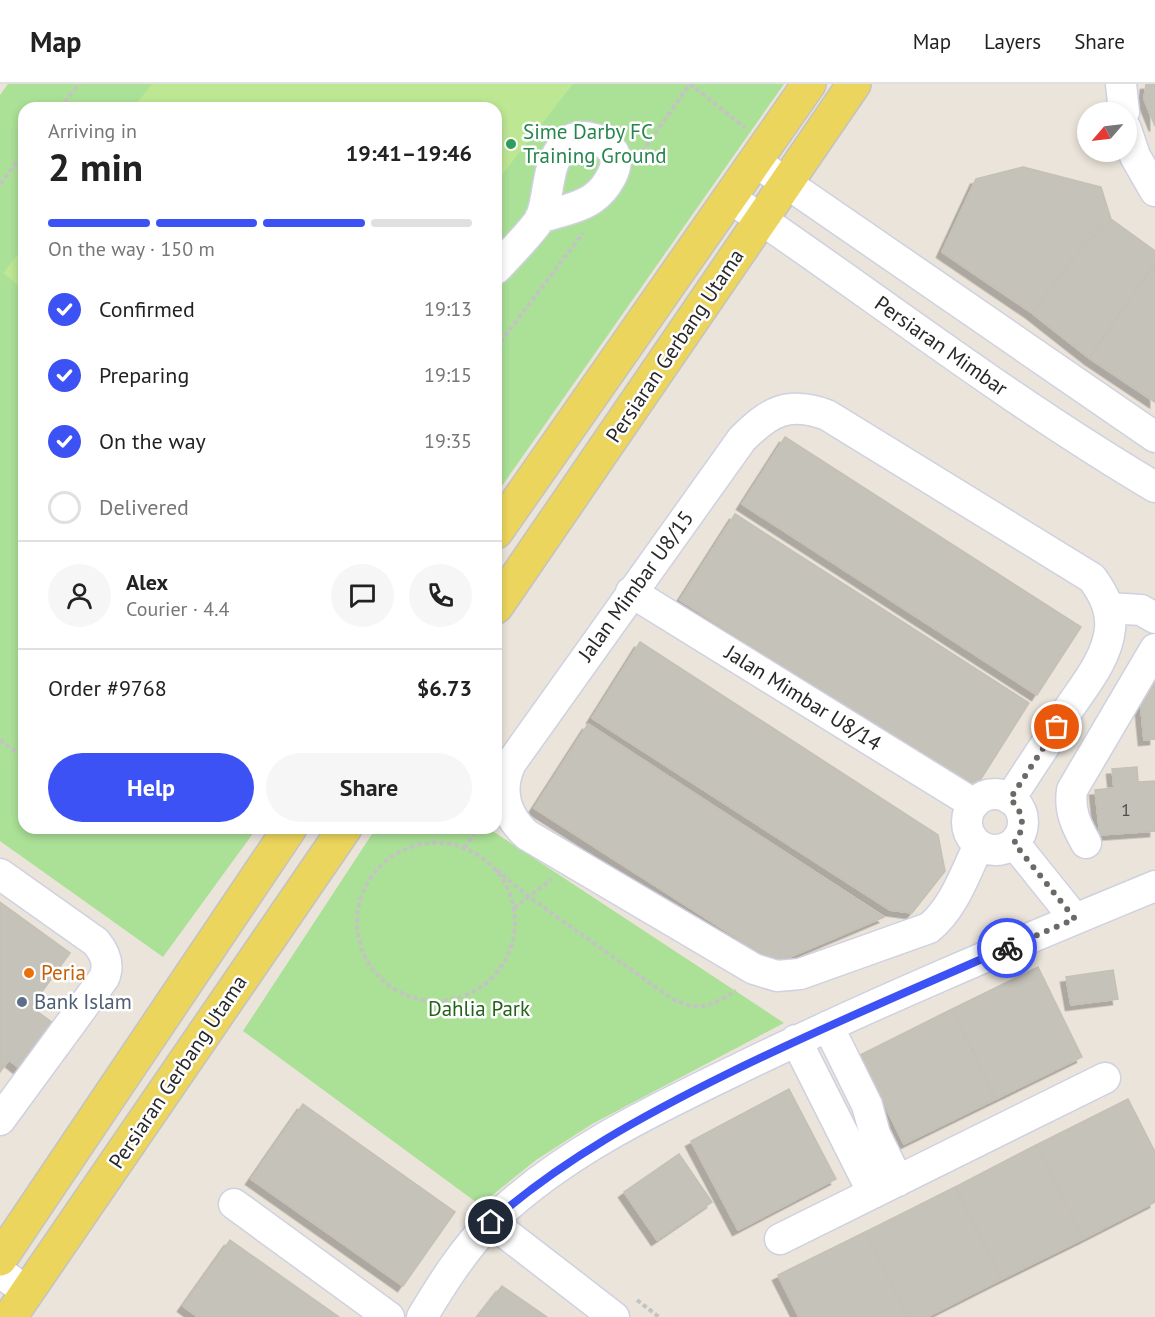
<!DOCTYPE html>
<html lang="en">
<head>
<meta charset="utf-8">
<style>
  :root { --surface:#fff; --page:#f6f6f6; --text:#222; --muted:#767676; --line:#e0e0e0; --accent:#3d52f4 }
  body { margin:0; font-family:"PT Sans",sans-serif; background:var(--page); color:var(--text); height:100vh; display:flex; flex-direction:column; font-size:22px; white-space:nowrap }
  * { box-sizing:border-box; margin:0 }
  p { font-size:20px; color:var(--muted) }
  .icon { flex:none; width:33px; height:33px; fill:none; stroke:currentColor; stroke-width:2; stroke-linecap:round; stroke-linejoin:round }
  .map { position:relative; flex:1; overflow:hidden }
  .details { position:absolute; left:18px; top:18px; width:484px; height:732px; display:flex; flex-direction:column; background:var(--surface); border-radius:18px; box-shadow:0 3px 9px #0003 }
  .details>* { flex:none }
  .needle { width:39px; rotate:242deg }
  .fabs { position:absolute; left:1077px; top:18px; display:grid; gap:12px }
  .fabs a { display:grid; place-items:center; width:60px; height:60px; border-radius:50%; background:var(--surface); box-shadow:0 3px 9px #0003; font-size:30px }
  .pin { position:absolute; display:grid; place-items:center; width:51px; height:51px; color:#fff; margin:-26px; border:3px solid #fff; border-radius:50%; box-shadow:0 2px 6px #0007 }
  .courier { position:absolute; display:grid; place-items:center; width:60px; height:60px; margin:-30px; border:4px solid #3d52f4; border-radius:50%; background:#fff; color:#222; box-shadow:0 2px 8px #0007 }
  .head em { font-style:normal; font-weight:700 }
  .head div { display:flex; flex-direction:column-reverse }
  .head { display:flex; align-items:center; justify-content:space-between; height:102px; padding:0 30px }
  h1 { font-size:39px; font-weight:700; line-height:45px }
  .bar { display:grid; grid-template-columns:repeat(4,1fr); gap:9px 6px; align-content:center; height:72px; padding:0 30px }
  .bar i { height:8px; border-radius:4px; background:var(--line) }
  .bar .active { background:var(--accent) }
  .bar p { grid-column:span 4 }
  .line { display:flex; align-items:center; gap:15px; padding:0 30px; border-top:2px solid var(--line) }
  .line div { flex:1 }
  .round { display:grid; place-items:center; flex:none; width:63px; height:63px; border-radius:32px; background:var(--page) }
  ol { padding:0 30px; list-style:none }
  li { display:flex; align-items:center; gap:18px; height:66px }
  li p { margin-inline-start:auto }
  li .icon { padding:6px; border-radius:50%; background:var(--accent); color:#fff; stroke-width:4 }
  li:last-child { color:var(--muted) }
  li i { width:33px; height:33px; border:3px solid var(--line); border-radius:50% }
  .primary-button { display:flex; gap:12px; margin-top:auto; padding:12px 30px }
  .primary-button a { flex:1; height:69px; border-radius:36px; background:var(--accent); color:#fff; font-size:24px; font-weight:700; line-height:69px; text-align:center }
  .primary-button a+a { background:var(--page); color:var(--text) }
  header { display:flex; align-items:center; gap:36px; box-sizing:border-box; height:84px; padding:0 30px; background:var(--surface); border-bottom:2px solid var(--line) }
  header strong { font-size:28px }
  nav { display:flex; gap:33px; margin-inline-start:auto; font-size:21px }
  .map>svg:first-child { display:block }
  .green { fill:#abe097 }
  .pitch { fill:#bde793 }
  .building { fill:#c5c2b9; stroke:#c5c0b4; stroke-width:1.5; filter:url(#shadow) }
  .lines { fill:none; stroke-linecap:round; stroke-linejoin:round }
  .minor-casing { stroke:#cfd1e1; stroke-width:33 }
  .major-casing { stroke:#c3c3c3; stroke-width:36 }
  .path { stroke:#c3c3c3; stroke-width:4; stroke-dasharray:4.5 3; stroke-linecap:butt }
  .minor { stroke:#fff; stroke-width:30 }
  .major { stroke:#ecd55d; stroke-width:33 }
  .done { stroke:#6c6a66; stroke-width:6; stroke-dasharray:0 10.8 }
  .route { stroke:#3d52f4; stroke-width:8 }
  .leisure-dot { fill:#2e9e5b; stroke:#fff; stroke-width:2 }
  .food-dot { fill:#e8710a; stroke:#fff; stroke-width:2 }
  .service-dot { fill:#5c6f8a; stroke:#fff; stroke-width:2 }
  .labels { text-anchor:middle; stroke-width:5; stroke-linejoin:round; paint-order:stroke }
  .number-label { font-size:18px; fill:#4f4e4c }
  .leisure-label { font-size:21px; fill:#27864d; stroke:#fff; text-anchor:start }
  .street-label { font-size:21px; fill:#282828; stroke:#fff }
  .food-label { font-size:21px; fill:#c56008; stroke:#fff; text-anchor:start }
  .service-label { font-size:21px; fill:#4e5e75; stroke:#fff; text-anchor:start }
  .park-label { font-size:21px; fill:#25621b; stroke:#fff }
</style>
</head>
<body>
<header>
<strong>Map</strong>
<nav><a>Map</a><a>Layers</a><a>Share</a></nav>
</header>
<div class="map">
<svg width="1155" height="1233" viewBox="0 0 1155 1233">
  <defs>
    <filter id="shadow"><feDropShadow dx="-5.5" dy="5.5" stdDeviation="0" flood-color="#0004"/></filter>
  </defs>
  <rect width="100%" height="100%" fill="#eae4da"/>
  <path class="green" d="M8,0H784L497,409L496,24H24V744H257L163,873L0,757V11Z
    M376,744H488L784,939L592,1040L536,1076L480,1121L243,947Z"/>
  <path class="pitch" d="M152,0H573L497,97L496,24H133Z
    M24,163V206L3,189Z"/>
  <path class="building" d="M1146,0H1155V42L1144,15Z
    M1023,83L1101,103L1111,135L1073,174L1032,229L942,168L976,95Z
    M1111,135L1155,167V179L1089,274L1032,229L1073,174Z
    M1155,179V318L1089,274Z
    M785,353L1081,543L1037,611L742,420Z
    M735,430L1029,619L974,706L680,516Z
    M640,558L938,751L945,787L912,829L890,826L592,634Z
    M1155,593V655L1144,656L1138,595Z
    M588,640L884,833L776,879L534,724Z
    M1137,683L1138,698L1155,697V747L1100,751L1095,706L1114,704L1112,685Z
    M0,818L70,869L31,923L53,939L19,984L9,976L0,988Z
    M1038,883L1082,973L996,1015L952,925Z
    M1113,886L1118,915L1071,921L1066,893Z
    M952,925L996,1015L904,1060L860,971Z
    M789,1005L836,1095L738,1146L691,1057Z
    M1128,1015L1155,1068V1118L1083,1155L1036,1061Z
    M303,1020L455,1128L403,1202L251,1095Z
    M1036,1061L1083,1155L1002,1195L955,1103Z
    M679,1070L712,1118L657,1156L624,1108Z
    M955,1103L1002,1195L927,1233H908L865,1148Z
    M865,1148L908,1233H799L778,1191Z
    M230,1156L339,1233H198L183,1222Z
    M502,1202L547,1233H478Z"/>
  <g class="lines">
    <defs>
      <path id="minor" d="M1121,0L1124,28
        M1126,45L1135,72L1155,107
        M756,78L1155,353
        M730,114C872,210 1008,316 1155,403
        M496,185C506,174 536,144 541,133C550,110 546,79 565,60C577,48 600,53 611,65C625,80 604,107 592,115C577,125 557,128 540,134
        M631,508L974,720
        M1109,524L1141,526L1155,534
        M967 738a28 28 0 1 1 56 0a28 28 0 1 1-56 0Z
        M1014,759L1075,835
        M1086,759C1076,741 1069,727 1072,706L1155,565
        M979,761C965,789 954,824 929,844L800,890L777,892L754,885L527,751C505,731 498,706 511,679L742,355C770,327 788,317 827,331L1092,494C1103,509 1112,525 1110,545C1107,575 1084,602 1068,626C1049,656 1029,685 1010,715
        M0,790L96,858C105,869 110,880 104,894L0,1036
        M828,942L867,1021L875,1050L898,1097
        M796,956L873,1109
        M234,1120L389,1233
        M491,1138L614,1233
        M780,1155L1105,994
        M0,1188L27,1208
        M422,1233C442,1200 463,1166 491,1138C559,1071 651,1027 736,986C873,919 1014,860 1155,802"/>
      <path id="major" d="M496,448L809,0
        M496,523L854,0
        M0,1175L290,744
        M10,1233L345,744"/>
    </defs>
    <use href="#minor" class="minor-casing"/>
    <use href="#major" class="major-casing"/>
    <path class="path" d="M690,0L745,44
      M60,24L79,0
      M642,68L690,0
      M0,100L24,69
      M496,264L583,149
      M0,656L24,673
      M469,744L477,747
      M357 838a79 79 0 1 1 158 0a79 79 0 1 1-158 0Z
      M464,764L477,747L481,744
      M497,786L529,813L671,914C699,929 710,922 736,907
      M514,824L552,795
      M637,1216L659,1233"/>
    <use href="#minor" class="minor"/>
    <use href="#major" class="major"/>
  </g>
  <g class="lines">
    <path class="done" d="M1007,864L1075,835L1014,759C1026,744 1024,728 1010,715L1057,643"/>
    <path class="route" d="M491,1138C563,1075 644,1031 729,989C820,944 914,905 1007,864"/>
  </g>
  <circle class="leisure-dot" cx="511" cy="60" r="6"/>
  <circle class="food-dot" cx="29" cy="889" r="6"/>
  <circle class="service-dot" cx="22" cy="918" r="6"/>
  <g class="labels">
    <g class="number-label">
      <text x="1126" y="732">1</text>
    </g>
    <g class="leisure-label">
      <text x="523" y="55">Sime Darby FC<tspan x="523" dy="24">Training Ground</tspan></text>
    </g>
    <g class="street-label">
      <text transform="translate(675 262) rotate(-56)" y="7">Persiaran Gerbang Utama</text>
      <text transform="translate(941 262) rotate(35)" y="7">Persiaran Mimbar</text>
      <text transform="translate(636 502) rotate(-54)" y="7">Jalan Mimbar U8/15</text>
      <text transform="translate(803 614) rotate(32)" y="7">Jalan Mimbar U8/14</text>
      <text transform="translate(178 988) rotate(-56)" y="7">Persiaran Gerbang Utama</text>
    </g>
    <g class="food-label">
      <text x="41" y="896">Peria</text>
    </g>
    <g class="service-label">
      <text x="34" y="925">Bank Islam</text>
    </g>
    <g class="park-label">
      <text x="479" y="932">Dahlia Park</text>
    </g>
  </g>
</svg>
<div class="fabs">
<a><svg class="needle" viewBox="-14 -14 28 28"><path d="M0-13l5 13h-10z" fill="#e53935"/><path d="M0 13l5-13h-10z" fill="#767676"/></svg></a>
</div>
<div class="pin" style="left:1057px;top:643px;background:#ea580c"><svg class="icon" aria-label="bag" viewBox="0 0 24 24"><path d="M5 8h14l-1 12H6zM9 8a3 3 0 0 1 6 0"/></svg></div>
<div class="pin" style="left:491px;top:1138px;background:#1f2937"><svg class="icon" aria-label="home" viewBox="0 0 24 24"><path d="M3 11l9-7 9 7M6 9v11h12V9"/></svg></div>
<div class="courier" style="left:1007px;top:864px"><svg class="icon" aria-label="bike" viewBox="0 0 24 24"><circle cx="6" cy="16" r="4"/><circle cx="18" cy="16" r="4"/><path d="M6 16l4-8h5l3 8M10 8l3 8H6M13 5h3"/></svg></div>
<section class="details">
<div class="head"><div><h1>2 min</h1><p>Arriving in</p></div><em>19:41–19:46</em></div>
<div class="bar"><i class="active"></i><i class="active"></i><i class="active"></i><i></i><p>On the way · 150 m</p></div>
<ol>
<li><svg class="icon" aria-label="check" viewBox="0 0 24 24"><path d="M5 12l5 5 9-10"/></svg>Confirmed<p>19:13</p></li>
<li><svg class="icon" aria-label="check" viewBox="0 0 24 24"><path d="M5 12l5 5 9-10"/></svg>Preparing<p>19:15</p></li>
<li><svg class="icon" aria-label="check" viewBox="0 0 24 24"><path d="M5 12l5 5 9-10"/></svg>On the way<p>19:35</p></li>
<li><i></i>Delivered</li>
</ol>
<div class="line" style="height:108px"><a class="round"><svg class="icon" aria-label="person" viewBox="0 0 24 24"><circle cx="12" cy="8" r="4"/><path d="M4 21q1-7 8-7t8 7"/></svg></a><div><b>Alex</b><p>Courier · 4.4</p></div><a class="round"><svg class="icon" aria-label="chat" viewBox="0 0 24 24"><path d="M4 5h16v11H9l-5 4z"/></svg></a><a class="round"><svg class="icon" aria-label="phone" viewBox="0 0 24 24"><path d="M5 4h4l2 5-3 2q2 4 5 5l2-3 5 2v4C11 20 4 13 5 4z"/></svg></a></div>
<div class="line" style="height:78px"><div>Order #9768</div><b>$6.73</b></div>
<div class="primary-button"><a>Help</a><a>Share</a></div>
</section>
</div>
</body>
</html>
